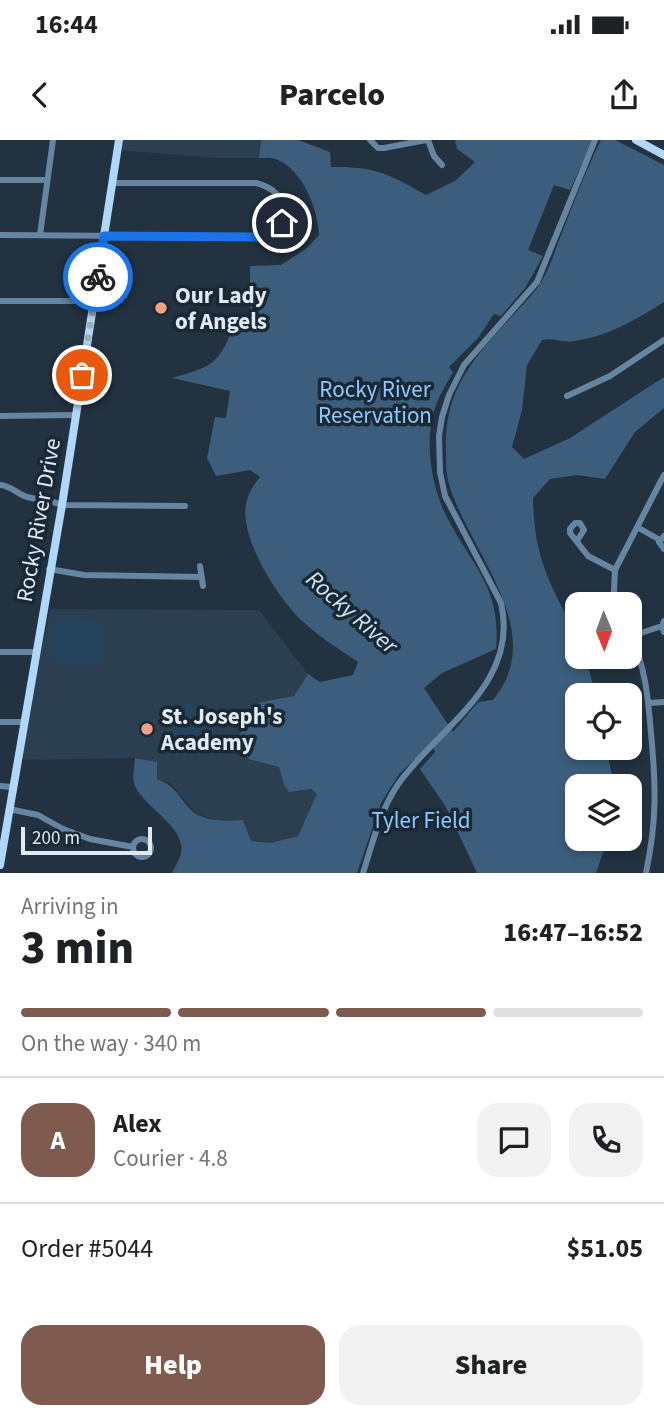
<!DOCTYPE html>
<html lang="en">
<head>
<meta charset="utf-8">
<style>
  :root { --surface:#fff; --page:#f2f2f2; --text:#202124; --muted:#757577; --line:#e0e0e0; --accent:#7f5a4f }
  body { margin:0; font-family:"Source Sans 3",sans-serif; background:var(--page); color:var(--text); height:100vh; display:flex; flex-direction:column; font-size:26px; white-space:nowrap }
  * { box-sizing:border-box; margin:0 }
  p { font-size:23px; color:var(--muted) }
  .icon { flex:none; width:38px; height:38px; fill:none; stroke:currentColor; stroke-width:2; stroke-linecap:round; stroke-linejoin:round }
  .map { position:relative; height:733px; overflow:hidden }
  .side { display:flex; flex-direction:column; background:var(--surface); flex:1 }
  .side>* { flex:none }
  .needle { width:46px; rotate:179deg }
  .buttons { position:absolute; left:565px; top:452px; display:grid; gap:14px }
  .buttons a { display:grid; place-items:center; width:77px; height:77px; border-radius:14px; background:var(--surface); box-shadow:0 4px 10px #0003; font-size:35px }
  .scale { position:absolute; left:21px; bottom:18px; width:131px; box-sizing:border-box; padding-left:7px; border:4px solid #e1eaf3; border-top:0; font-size:19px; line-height:24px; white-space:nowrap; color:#e1eaf3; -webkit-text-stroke:5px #192835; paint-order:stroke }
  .pin { position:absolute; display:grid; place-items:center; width:60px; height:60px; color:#fff; margin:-30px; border:4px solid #fff; border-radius:50%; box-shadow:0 2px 7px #0007 }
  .courier { position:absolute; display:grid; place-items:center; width:70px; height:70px; margin:-35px; border:5px solid #1a73e8; border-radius:50%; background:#fff; color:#222; box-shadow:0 2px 9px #0007 }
  .overview em { font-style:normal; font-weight:800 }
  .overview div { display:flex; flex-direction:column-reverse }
  .overview { display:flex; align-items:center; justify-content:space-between; height:119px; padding:0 21px }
  h1 { font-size:46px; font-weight:800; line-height:52px }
  .bar { display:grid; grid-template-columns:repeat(4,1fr); gap:10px 7px; align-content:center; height:84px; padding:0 21px }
  .bar i { height:9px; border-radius:5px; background:var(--line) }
  .bar .current { background:var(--accent) }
  .bar p { grid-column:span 4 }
  .line { display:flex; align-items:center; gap:18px; padding:0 21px; border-top:2px solid var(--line) }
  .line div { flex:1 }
  .round { display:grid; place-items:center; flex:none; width:74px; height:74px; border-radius:21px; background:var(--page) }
  .button { display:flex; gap:14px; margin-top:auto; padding:14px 21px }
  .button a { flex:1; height:80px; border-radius:21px; background:var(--accent); color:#fff; font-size:28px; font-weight:800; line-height:80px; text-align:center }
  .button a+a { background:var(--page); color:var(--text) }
  .status { display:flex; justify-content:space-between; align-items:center; height:49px; padding:0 35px; background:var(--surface); direction:ltr }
  .status svg { height:19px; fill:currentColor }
  header { display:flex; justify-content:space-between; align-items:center; height:91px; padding:0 21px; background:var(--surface); font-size:32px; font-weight:800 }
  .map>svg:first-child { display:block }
  .built { fill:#2b3f51 }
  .green { fill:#25425b }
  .forest { fill:#3c5e7c }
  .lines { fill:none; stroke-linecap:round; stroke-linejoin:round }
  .minor { stroke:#6685a0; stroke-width:6 }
  .major { stroke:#b0d7f9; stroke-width:8 }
  .done { stroke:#9eaab4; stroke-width:7; stroke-dasharray:0 12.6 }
  .route { stroke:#1a73e8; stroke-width:9 }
  .poi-dot { fill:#f39f83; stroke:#192835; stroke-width:2.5 }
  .labels { text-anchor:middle; stroke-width:7; stroke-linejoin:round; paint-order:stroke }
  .poi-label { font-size:23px; font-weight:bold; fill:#e1eaf3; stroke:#192835; text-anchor:start }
  .park-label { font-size:23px; fill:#8fc9fb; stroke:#192835 }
  .street-label { font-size:23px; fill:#e1eaf3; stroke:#192835 }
  .water-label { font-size:24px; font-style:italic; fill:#cfe6fa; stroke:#192835 }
</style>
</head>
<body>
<div class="status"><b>16:44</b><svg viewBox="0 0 49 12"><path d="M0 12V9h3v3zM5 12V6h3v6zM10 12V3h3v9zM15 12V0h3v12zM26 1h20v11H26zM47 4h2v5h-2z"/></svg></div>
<header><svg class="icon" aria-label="back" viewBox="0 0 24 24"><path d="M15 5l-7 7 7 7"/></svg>Parcelo<svg class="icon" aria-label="share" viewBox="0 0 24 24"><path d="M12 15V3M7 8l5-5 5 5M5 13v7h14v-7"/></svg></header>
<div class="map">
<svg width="664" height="733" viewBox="0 0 664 733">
  <rect width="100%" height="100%" fill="#233240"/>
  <path class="built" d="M119,0H261L259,18H215L117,10Z
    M50,469L259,470L308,534L299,550L281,569L248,619L279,627L284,645L298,652L311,648L318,654L298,696L271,703L251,701L242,680L218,681L197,674L170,643L157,639L156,622L135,618L19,620Z"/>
  <path class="green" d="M61,478C81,478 105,472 104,499C104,508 105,515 100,522C88,528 67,527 55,522C47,510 48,486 61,478Z
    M180,565H197V576H215V620H201L182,601L172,599L170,587L180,582Z"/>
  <path class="forest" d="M298,0L330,12L331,27C375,26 389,34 426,55L455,41L475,22L457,9L455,0H593L570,50L554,45L528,110L543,116L525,148L501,176L494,174L478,198L449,227L453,232C446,245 438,257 434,271C425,302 431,343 444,371C469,424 502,445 496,509L442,533L424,548L453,592L478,562L493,560C550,491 469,412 449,344C446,335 446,323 446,313C443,249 474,218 514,174C523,164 534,154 541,142C550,129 554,112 560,98C573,65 585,32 601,0H615L664,25V162C637,179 607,197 574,201C564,203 553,197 542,200L527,225L522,270L512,307L524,319L570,298L664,237V268L635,292L605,339L577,335L550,339L533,358C534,406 543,431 565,473L575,474L578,516H585L596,555H578V607H606L614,645L578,646V698H608L596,733H477L446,667L420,629L435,612L431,604L399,634L381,663L357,733H172C175,727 180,719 181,713C186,687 144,667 135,646C132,638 134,627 135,618L157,622V639C180,647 181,665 198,675C212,682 228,681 243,680L251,701L271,703L298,696L317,654L311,649L289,652L284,645L279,627L248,619L254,608L239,596L257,563L294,556L308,534L320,542L353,535L358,522C339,509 318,496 301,480C278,458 240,399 246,365C248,353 253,346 260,337L250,330L216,336L207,318L215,277L226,278L230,251L172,238C211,227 218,225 233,188L243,187L250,169V126L281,125L307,108L319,95C318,69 303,30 276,19C271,17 264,18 259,18L261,0Z"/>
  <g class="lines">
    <path class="minor" d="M370,0L378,8H384L426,0
      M428,0L434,16L442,25
      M0,40H47
      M0,95L258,97C297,90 292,52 256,43H112
      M40,95L53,0
      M0,161H94
      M567,256L610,236L664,200
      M0,276L75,275
      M0,345C10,345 17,354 27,357C39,360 50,360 62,365L185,366
      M637,387L660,400
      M664,396L659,402L664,409
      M577,401L584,390L580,383H575L570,389V393L588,416L615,430
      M200,426L203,446
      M49,429L84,435L202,437
      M617,464L614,451L615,430L664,335
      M664,481L662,486L664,492
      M630,493C645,525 648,557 651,593C656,646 657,680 646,733
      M632,496L662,486
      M0,512H35
      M649,563L664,562
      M0,582H24
      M0,646L13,647
      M9,669L38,675L63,689L90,699L133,707
      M133 708a9 9 0 1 1 18 0a9 9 0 1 1-18 0Z
      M363,733C373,702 380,670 399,643C439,587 520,544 501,463L445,356L440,332L439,296L442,277L449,255L464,225L537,142L595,0"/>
    <path class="major" d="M636,0L664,15
      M0,725L62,365L119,0"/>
  </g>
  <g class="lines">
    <path class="done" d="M82,235L98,137"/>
    <path class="route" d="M98,137L104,96L258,97L275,90L282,83"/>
  </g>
  <g class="poi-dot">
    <circle cx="161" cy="168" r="7"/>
    <circle cx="147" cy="589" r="7"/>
  </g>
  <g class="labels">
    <g class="poi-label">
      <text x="175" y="163">Our Lady<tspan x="175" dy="26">of Angels</tspan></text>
      <text x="161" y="584">St. Joseph's<tspan x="161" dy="26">Academy</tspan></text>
    </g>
    <g class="park-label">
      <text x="375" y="257">Rocky River<tspan x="375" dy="26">Reservation</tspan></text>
      <text x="421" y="688">Tyler Field</text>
    </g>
    <g class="street-label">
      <text transform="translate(38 380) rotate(-80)" y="8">Rocky River Drive</text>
    </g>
    <g class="water-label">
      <text transform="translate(352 472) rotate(41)" y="8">Rocky River</text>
    </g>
  </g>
</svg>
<div class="buttons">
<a><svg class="needle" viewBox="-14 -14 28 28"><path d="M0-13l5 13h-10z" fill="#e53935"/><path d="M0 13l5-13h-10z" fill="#757577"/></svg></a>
<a><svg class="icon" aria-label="locate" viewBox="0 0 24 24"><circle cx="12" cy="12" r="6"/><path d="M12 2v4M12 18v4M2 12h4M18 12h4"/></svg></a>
<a><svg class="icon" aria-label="layers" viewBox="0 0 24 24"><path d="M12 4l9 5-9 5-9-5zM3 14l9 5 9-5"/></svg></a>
</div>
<div class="scale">200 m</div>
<div class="pin" style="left:82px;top:235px;background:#ea580c"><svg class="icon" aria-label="bag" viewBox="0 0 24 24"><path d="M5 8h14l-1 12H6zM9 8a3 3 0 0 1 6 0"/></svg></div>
<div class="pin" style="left:282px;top:83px;background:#1f2937"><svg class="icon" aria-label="home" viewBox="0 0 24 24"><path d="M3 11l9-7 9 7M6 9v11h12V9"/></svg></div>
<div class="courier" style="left:98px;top:137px"><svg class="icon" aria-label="bike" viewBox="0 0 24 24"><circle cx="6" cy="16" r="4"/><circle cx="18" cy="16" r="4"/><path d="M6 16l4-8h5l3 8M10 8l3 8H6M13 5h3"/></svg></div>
</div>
<section class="side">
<div class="overview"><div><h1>3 min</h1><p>Arriving in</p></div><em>16:47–16:52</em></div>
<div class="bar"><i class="current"></i><i class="current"></i><i class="current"></i><i></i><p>On the way · 340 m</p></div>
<div class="line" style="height:126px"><b class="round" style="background:var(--accent);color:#fff">A</b><div><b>Alex</b><p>Courier · 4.8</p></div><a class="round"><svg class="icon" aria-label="chat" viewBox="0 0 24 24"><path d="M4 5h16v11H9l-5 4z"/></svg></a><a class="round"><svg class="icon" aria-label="phone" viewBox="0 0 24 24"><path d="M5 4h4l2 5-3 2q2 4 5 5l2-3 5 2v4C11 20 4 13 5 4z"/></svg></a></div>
<div class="line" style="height:91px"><div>Order #5044</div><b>$51.05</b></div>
<div class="button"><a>Help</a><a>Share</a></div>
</section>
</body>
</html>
